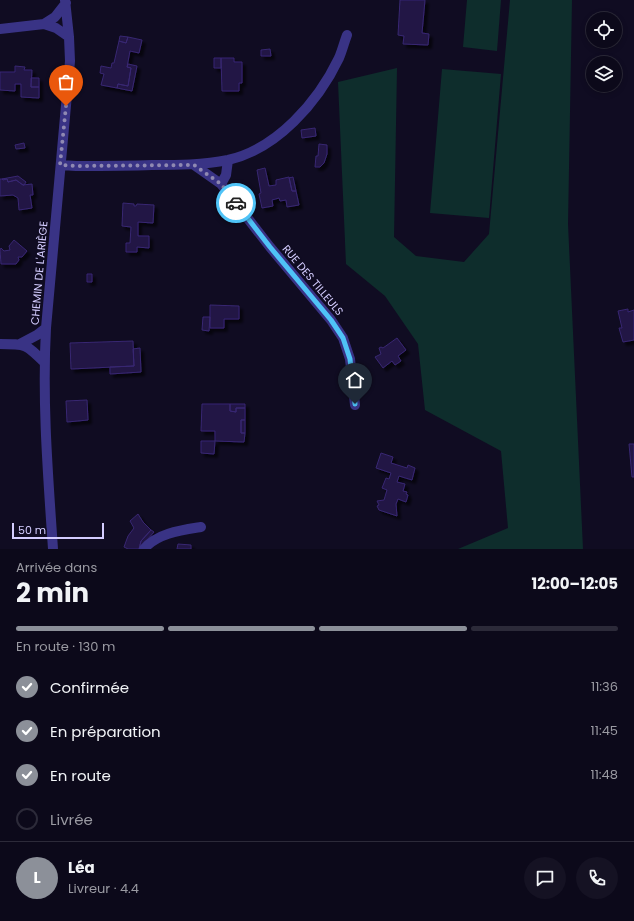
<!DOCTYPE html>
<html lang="fr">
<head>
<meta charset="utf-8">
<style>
  :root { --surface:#0c091a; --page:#151223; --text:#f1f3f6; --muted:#9a9aa2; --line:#2c2a39; --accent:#8c9099 }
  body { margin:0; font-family:Poppins,sans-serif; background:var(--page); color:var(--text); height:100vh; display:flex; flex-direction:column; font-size:15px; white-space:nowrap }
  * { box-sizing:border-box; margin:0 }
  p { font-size:13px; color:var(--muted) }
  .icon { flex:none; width:22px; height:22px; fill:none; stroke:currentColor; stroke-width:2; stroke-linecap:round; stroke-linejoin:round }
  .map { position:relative; height:549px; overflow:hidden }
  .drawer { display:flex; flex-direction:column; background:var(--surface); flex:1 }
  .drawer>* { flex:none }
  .controls { position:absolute; left:586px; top:12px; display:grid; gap:8px }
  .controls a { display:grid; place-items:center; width:36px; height:36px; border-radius:50%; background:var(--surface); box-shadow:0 2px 6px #0003,0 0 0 1px var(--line); font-size:20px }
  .scale { position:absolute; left:12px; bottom:10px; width:92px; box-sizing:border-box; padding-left:4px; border:2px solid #d4cdff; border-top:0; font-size:11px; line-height:14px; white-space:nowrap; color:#d4cdff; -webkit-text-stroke:3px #100c22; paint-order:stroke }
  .pin { position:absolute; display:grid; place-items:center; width:34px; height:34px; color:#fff; margin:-41px -17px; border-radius:50% 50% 50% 0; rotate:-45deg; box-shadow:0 0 4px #0007 }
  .pin .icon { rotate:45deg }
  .courier { position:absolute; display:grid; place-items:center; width:40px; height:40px; margin:-20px; border:3px solid #4fc3f7; border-radius:50%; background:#fff; color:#222; box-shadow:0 1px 5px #0007 }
  .headline em { font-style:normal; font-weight:700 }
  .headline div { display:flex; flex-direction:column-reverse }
  .headline { display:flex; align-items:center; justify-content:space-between; height:68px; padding:0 16px }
  h1 { font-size:26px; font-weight:700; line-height:30px }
  .bar { display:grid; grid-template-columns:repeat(4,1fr); gap:6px 4px; align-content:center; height:48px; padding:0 16px }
  .bar i { height:5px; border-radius:3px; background:var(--line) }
  .bar .current { background:var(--accent) }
  .bar p { grid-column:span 4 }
  .line { display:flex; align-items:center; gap:10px; padding:0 16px; border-top:1px solid var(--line) }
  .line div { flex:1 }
  .round { display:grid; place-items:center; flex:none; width:42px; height:42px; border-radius:21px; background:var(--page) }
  ol { padding:0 16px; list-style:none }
  li { display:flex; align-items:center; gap:12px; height:44px }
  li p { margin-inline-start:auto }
  li .icon { padding:4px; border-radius:50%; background:var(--accent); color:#fff; stroke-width:4 }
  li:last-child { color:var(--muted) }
  li i { width:22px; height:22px; border:2px solid var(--line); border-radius:50% }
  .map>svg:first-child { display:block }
  .green { fill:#0e2d2c }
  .building { fill:#211645; stroke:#382772; filter:url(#shadow) }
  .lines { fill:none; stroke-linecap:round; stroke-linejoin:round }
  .minor { stroke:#393385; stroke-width:10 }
  .done { stroke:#8f89b2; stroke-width:4; stroke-dasharray:0 7.2 }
  .route { stroke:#4fc3f7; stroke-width:5 }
  .labels { text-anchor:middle; stroke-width:3.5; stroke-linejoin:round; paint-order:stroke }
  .street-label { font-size:11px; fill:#d4cdff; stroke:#100c22 }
</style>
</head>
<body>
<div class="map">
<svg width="634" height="549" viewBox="0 0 634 549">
  <defs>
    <filter id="shadow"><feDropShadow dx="3.5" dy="3.5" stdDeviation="1" flood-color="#0009"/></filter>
  </defs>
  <rect width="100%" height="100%" fill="#100c22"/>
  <path class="green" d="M467,0H501L497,51L463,47Z
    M510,0H572L568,224L583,549H458L508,528L501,451L425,410L418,344L385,296L346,264L338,82L397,68L394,237L416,256L464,262L489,234Z
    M442,69L501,74L489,218L430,213Z"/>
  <path class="building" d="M400,0H425L422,33L429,34L428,45L403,44L404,36L398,35Z
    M120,36L128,37L126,43L119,41Z
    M128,37L142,40L139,53L130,51L127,67L131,68L128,86L118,84L117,88L101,85L104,74L100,73L101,66L111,68L112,63H114L119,41L126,43Z
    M270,49L271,56H261V50Z
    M214,58H221V68H214Z
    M221,58H234V62H242V83H239V91H222Z
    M128,64L137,66L132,91L117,88L118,84L128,86L131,68L127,67Z
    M15,66L25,67L24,70H32L31,87H39V98L21,97V84H15V91L0,90V72H15Z
    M31,78H39V87H31Z
    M315,128L316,136L302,138L301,130Z
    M24,143L25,148L16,149L15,145Z
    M319,144L327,145V154L324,163L320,167H315L316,156H318Z
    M265,168L269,186L276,185V180L289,177L292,191H296L299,205L287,207L286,200L280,201L279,198L272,200L273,206L262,208L259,194L261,193L257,170Z
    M18,176L26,182L24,185H23L16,180L8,182L7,179L3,180L2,179Z
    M293,177L296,191H292L289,178Z
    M0,179H7L8,182L16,180L23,185L32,184L33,195H30L32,208L19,210L18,198L13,195L0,196Z
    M123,203L134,204V206H136L137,204L154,205L153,223L138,222V236H149V248L137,247V252H126V243H130L131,227L122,226Z
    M14,240L27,251L22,257H18L19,260L16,264H1L0,250L1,248L4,251L10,250L9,246Z
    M87,274H92V282H87Z
    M210,305L239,306V319H224V328H210Z
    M628,309V312L634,310V340L623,342L619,328H622L618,311Z
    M203,317H210L209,331L202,330Z
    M397,338L406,350L398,356L401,361L395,365L392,361L383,368L375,357L381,354L379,348L381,347L383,348Z
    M133,341L134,366L71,369L70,343Z
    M140,348L141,372L110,374V367L134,366L133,349Z
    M87,400L88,420L67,422L66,401Z
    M202,404H230V411L236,412V408H245V420H241V433H245L244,442L215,441V431H201Z
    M230,404H245V408H236V412L230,411Z
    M241,420H245V433H241Z
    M201,441H215L214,454L201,453Z
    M629,444H634V477H632Z
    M381,453L393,457L391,463L407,468L408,465L415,468L412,480L399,476L397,482L405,484L403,491L407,492L406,494L408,495L406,502L398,499L396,504L397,516L379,510L377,506L379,505L377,501L384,500L387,490L382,488L386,478L389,479L391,473L376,468Z
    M138,514L143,522L151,530L141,541L139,549H128L124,547L128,536L134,528L130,521Z
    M151,530L154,532L139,549L141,541Z
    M178,544L191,545V549H177Z"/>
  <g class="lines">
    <path class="minor" d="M44,24L56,28L69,37
      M0,29L44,24L55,17L66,3
      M61,165L76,166C101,166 127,166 152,165C177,165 203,165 228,160C277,149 318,102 339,58C342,51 344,43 347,35
      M194,165L221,184L270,247L331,320L343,338L350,359L355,405
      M221,184L226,175L228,160
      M0,344C26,344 26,344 44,362
      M20,344L37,335L46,328
      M53,549C48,475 42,402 46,328L70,61L69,37L65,0
      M144,549C157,533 182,530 201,527"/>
  </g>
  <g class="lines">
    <path class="done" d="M66,106L60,165L76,166L194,165L221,184L236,203"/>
    <path class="route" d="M236,203L270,247L331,320L343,338L350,359L355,404"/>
  </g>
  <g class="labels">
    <g class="street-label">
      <text transform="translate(39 273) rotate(-85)" y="4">CHEMIN DE L'ARIÈGE</text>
      <text transform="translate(313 280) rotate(50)" y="4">RUE DES TILLEULS</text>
    </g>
  </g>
</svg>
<div class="controls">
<a><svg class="icon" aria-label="locate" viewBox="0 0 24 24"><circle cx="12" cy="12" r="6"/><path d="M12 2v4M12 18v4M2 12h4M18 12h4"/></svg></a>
<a><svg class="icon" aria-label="layers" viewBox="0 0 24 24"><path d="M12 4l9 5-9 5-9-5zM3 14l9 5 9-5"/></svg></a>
</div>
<div class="scale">50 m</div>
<div class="pin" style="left:66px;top:106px;background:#ea580c"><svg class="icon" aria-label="bag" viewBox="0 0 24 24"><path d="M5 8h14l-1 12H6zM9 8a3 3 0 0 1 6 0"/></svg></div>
<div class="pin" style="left:355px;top:404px;background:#1f2937"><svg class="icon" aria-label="home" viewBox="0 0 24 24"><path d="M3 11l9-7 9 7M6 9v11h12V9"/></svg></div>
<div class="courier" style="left:236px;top:203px"><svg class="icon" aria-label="car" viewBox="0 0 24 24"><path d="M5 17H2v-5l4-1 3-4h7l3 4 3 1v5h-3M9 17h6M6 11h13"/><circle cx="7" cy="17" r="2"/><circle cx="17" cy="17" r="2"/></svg></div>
</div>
<section class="drawer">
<div class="headline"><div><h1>2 min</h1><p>Arrivée dans</p></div><em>12:00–12:05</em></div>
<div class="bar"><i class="current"></i><i class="current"></i><i class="current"></i><i></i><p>En route · 130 m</p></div>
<ol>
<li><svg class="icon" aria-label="check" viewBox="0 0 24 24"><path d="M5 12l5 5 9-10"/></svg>Confirmée<p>11:36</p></li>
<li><svg class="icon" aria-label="check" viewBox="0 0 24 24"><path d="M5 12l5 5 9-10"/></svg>En préparation<p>11:45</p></li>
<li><svg class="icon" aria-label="check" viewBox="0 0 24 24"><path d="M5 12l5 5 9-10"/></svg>En route<p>11:48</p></li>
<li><i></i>Livrée</li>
</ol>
<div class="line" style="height:72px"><b class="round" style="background:var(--accent);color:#fff">L</b><div><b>Léa</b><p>Livreur · 4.4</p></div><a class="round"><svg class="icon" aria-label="chat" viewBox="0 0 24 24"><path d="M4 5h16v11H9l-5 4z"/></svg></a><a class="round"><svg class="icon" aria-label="phone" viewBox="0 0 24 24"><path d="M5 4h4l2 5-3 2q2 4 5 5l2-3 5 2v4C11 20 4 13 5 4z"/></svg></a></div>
</section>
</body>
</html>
